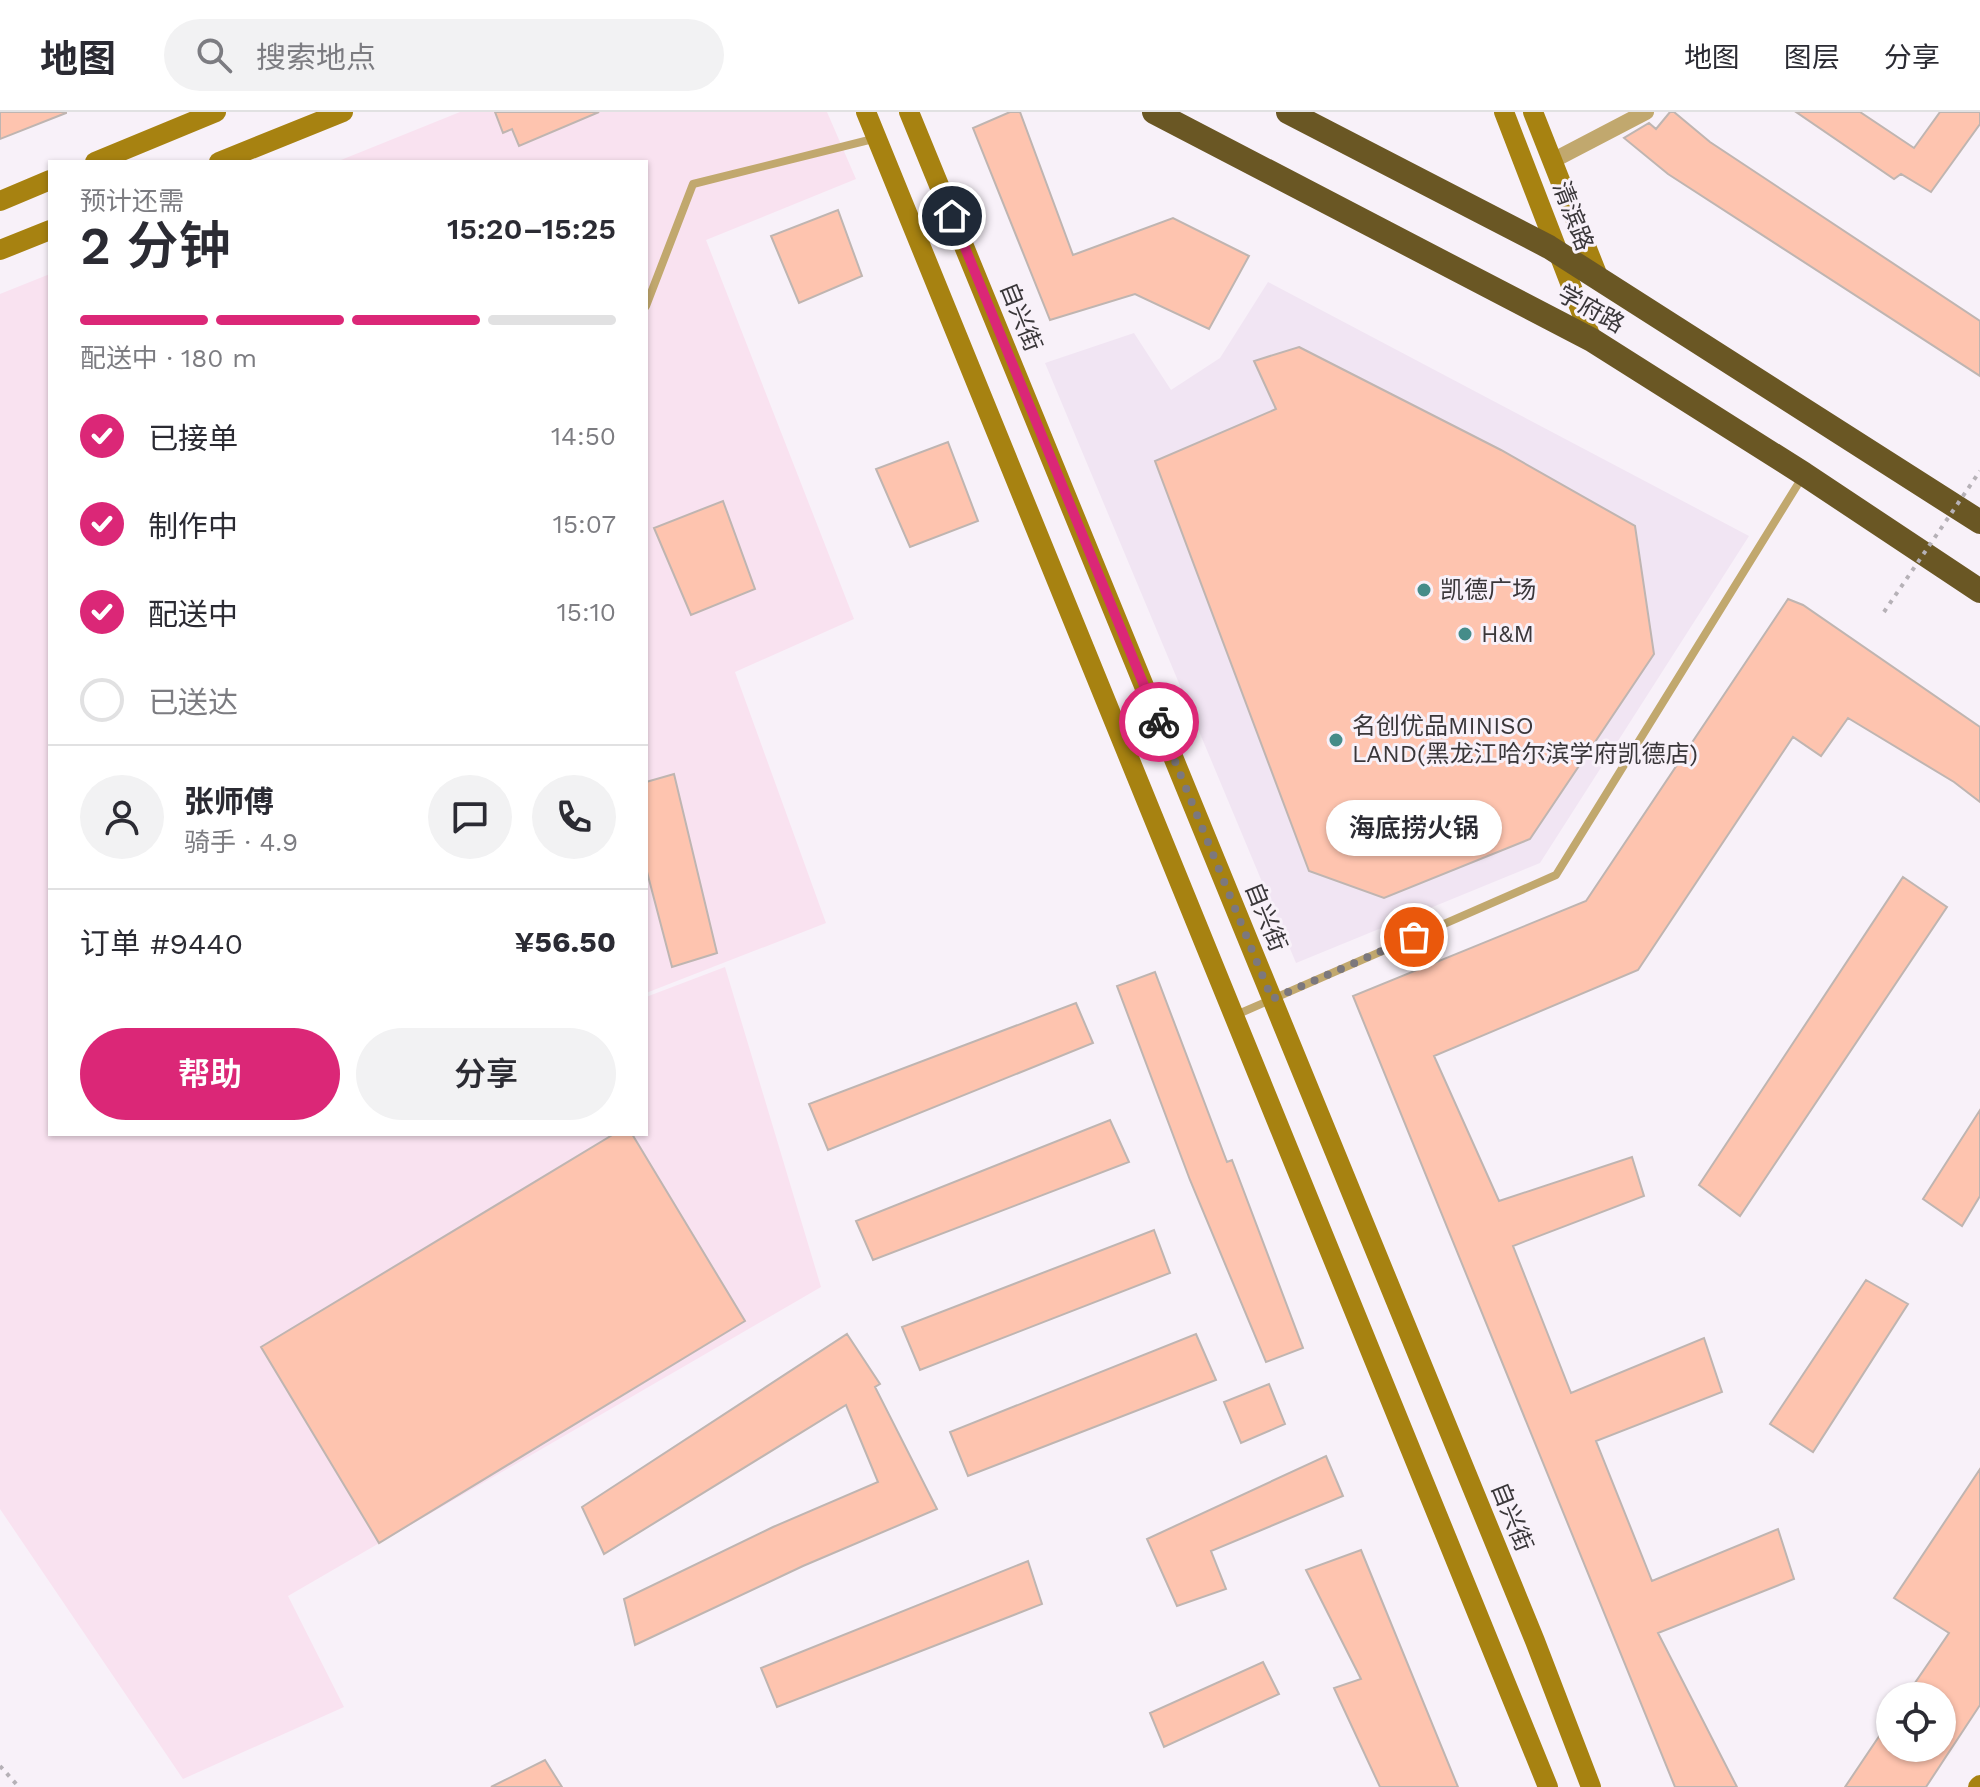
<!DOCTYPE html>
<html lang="zh">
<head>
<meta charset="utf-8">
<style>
  :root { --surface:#fff; --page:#f2f2f3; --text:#2b2b33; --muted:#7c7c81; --line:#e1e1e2; --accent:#db2777 }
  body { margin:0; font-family:"Work Sans","Noto Sans SC",sans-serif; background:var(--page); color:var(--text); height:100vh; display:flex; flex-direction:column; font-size:30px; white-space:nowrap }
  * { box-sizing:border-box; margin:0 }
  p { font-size:26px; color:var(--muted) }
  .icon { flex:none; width:44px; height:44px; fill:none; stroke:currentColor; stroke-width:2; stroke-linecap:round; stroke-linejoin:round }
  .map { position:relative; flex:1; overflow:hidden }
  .details { position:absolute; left:48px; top:48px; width:600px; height:976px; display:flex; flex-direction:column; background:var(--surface); border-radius:0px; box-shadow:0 2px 6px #0004 }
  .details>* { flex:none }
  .tools { position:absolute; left:1876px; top:1570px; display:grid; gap:16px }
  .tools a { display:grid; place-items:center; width:80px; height:80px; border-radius:50%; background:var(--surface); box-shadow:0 2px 6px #0004; font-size:40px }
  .pin { position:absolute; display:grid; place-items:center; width:68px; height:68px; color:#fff; margin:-34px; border:4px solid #fff; border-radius:50%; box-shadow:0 2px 8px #0007 }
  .courier { position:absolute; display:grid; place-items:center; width:80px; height:80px; margin:-40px; border:6px solid #db2777; border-radius:50%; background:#fff; color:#222; box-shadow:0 2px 10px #0007 }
  .bubble { position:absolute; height:56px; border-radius:28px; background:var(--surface); box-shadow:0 2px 6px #0004; font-size:26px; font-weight:600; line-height:56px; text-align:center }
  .head em { font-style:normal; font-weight:600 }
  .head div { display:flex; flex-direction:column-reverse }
  .head { display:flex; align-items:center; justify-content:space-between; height:136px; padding:0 32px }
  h1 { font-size:52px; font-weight:600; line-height:60px }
  .bar { display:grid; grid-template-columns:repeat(4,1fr); gap:12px 8px; align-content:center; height:96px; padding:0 32px }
  .bar i { height:10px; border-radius:6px; background:var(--line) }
  .bar .current { background:var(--accent) }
  .bar p { grid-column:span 4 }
  .line { display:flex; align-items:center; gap:20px; padding:0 32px; border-top:2px solid var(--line) }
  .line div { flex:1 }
  .round { display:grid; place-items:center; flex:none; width:84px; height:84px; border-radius:42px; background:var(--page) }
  ol { padding:0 32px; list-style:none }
  li { display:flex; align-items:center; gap:24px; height:88px }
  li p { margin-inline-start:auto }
  li .icon { padding:8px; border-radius:50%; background:var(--accent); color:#fff; stroke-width:4 }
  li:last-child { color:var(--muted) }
  li i { width:44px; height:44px; border:4px solid var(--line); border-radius:50% }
  .primary-button { display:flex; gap:16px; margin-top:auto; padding:16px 32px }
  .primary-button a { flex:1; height:92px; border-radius:48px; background:var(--accent); color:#fff; font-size:32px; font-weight:600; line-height:92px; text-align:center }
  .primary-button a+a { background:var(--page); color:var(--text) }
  header { display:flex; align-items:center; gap:48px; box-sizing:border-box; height:112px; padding:0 40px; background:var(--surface); border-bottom:2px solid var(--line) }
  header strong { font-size:38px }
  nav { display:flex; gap:44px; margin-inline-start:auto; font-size:28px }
  .search { width:560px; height:72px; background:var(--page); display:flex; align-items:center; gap:20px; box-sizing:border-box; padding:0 28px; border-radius:44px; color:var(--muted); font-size:30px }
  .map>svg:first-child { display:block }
  .built { fill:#f1e5f3 }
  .industrial { fill:#f9e2f0 }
  .building { fill:#fec4af; stroke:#bfb5b1; stroke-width:2 }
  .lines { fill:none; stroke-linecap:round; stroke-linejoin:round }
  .path { stroke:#b6b1b7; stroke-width:4; stroke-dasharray:4 6; stroke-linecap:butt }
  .lane { stroke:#c1a86e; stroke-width:8 }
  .street { stroke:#c1a86e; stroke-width:16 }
  .secondary { stroke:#a78211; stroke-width:20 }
  .highway { stroke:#6a5724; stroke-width:24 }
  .path-bridge { stroke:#b6b1b7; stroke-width:4; stroke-dasharray:4 6; stroke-linecap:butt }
  .done { stroke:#7c787d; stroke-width:8; stroke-dasharray:0 14.4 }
  .route { stroke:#db2777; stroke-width:10 }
  .poi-dot { fill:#458c89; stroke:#f8f1f9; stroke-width:3 }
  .labels { text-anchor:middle; stroke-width:6; stroke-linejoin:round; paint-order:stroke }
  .street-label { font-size:24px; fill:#3a373a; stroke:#f8f1f9 }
  .poi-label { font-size:24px; fill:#3a373a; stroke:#f8f1f9; text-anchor:start }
</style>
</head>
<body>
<header>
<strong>地图</strong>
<div class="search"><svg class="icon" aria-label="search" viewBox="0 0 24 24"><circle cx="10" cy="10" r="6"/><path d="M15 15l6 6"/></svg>搜索地点</div>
<nav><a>地图</a><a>图层</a><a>分享</a></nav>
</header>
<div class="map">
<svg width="1980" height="1675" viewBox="0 0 1980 1675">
  <rect width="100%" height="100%" fill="#f8f1f9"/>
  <path class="built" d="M1268,170L1749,424L1540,751L1296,851L1045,251L1134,221L1171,278L1220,246Z"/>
  <path class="industrial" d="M460,0H827L856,67L706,128L854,507L735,560L826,811L646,881V50H336Z
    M50,162V1022H646V885L725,855L821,1175L288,1484L344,1595L183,1667L0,1397V182Z"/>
  <path class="building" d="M0,0H66V1L0,27Z
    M495,0H599L519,34L512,17L503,21Z
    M1010,0H1020L1073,143L1173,106L1249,144L1209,217L1135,182L1050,208L973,16Z
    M1670,0H1674L1710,30L1980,209V264L1668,62L1624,26L1649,11L1656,17Z
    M1796,0H1860L1914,36L1940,0H1980V12L1931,80L1901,62L1894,67Z
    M838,98L862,164L799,191L771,124Z
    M1299,235L1501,338L1635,414L1654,542L1530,727L1384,786L1309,759L1155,349L1276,297L1254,249Z
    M948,330L978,409L910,435L876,357Z
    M723,389L755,477L691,503L654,416Z
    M1788,487L1803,493L1980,615V690L1954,670L1848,606L1821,644L1793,625L1638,858L1434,944L1499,1089L1632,1045L1644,1084L1513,1134L1571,1281L1704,1226L1722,1280L1596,1329L1652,1469L1778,1417L1794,1467L1658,1521L1737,1675H1675L1353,884L1586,789Z
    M674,662L717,841L672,855L646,756V670Z
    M1903,765L1947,795L1740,1104L1699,1073Z
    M1155,860L1227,1050L1232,1048L1303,1236L1266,1250L1190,1068L1117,874Z
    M1076,891L1093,931L828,1038L809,992Z
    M1980,998V1084L1962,1114L1923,1087Z
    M1110,1008L1129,1050L873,1148L856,1109Z
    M614,1022H632L745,1209L379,1431L261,1235Z
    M1154,1118L1170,1161L920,1258L902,1215Z
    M1866,1168L1908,1192L1813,1340L1770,1312Z
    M847,1222L880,1272L875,1275L937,1397L803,1454L635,1533L624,1487L773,1415L878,1370L846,1293L604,1442L582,1395Z
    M1196,1222L1216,1268L968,1364L950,1320Z
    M1269,1272L1285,1312L1241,1331L1224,1290Z
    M1326,1344L1343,1384L1211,1439L1226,1477L1177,1494L1147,1427Z
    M1980,1357V1593L1926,1675H1845L1890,1608V1636H1942V1584H1906L1949,1521L1894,1486Z
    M1361,1438L1458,1675H1380L1334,1576L1361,1567L1306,1458Z
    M1028,1449L1042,1492L777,1595L761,1556Z
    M1263,1550L1279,1582L1164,1635L1150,1601Z
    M545,1648L562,1675H491Z"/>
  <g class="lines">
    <path class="path" d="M0,1654L19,1675"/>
    <path class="lane" d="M646,194L693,72L877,26
      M1236,903L1556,763L1803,364"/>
    <path class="street" d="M1552,49L1646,0"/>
    <path class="secondary" d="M866,0L1548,1675
      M909,0L1535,1529L1591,1675
      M1504,0L1592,228
      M1533,0L1599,167
      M95,50L216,0
      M219,50L343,0
      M0,89L50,68
      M0,138L50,118
      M1978,1675L1980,1673"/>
    <path class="highway" d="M1154,0L1592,228L1804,362L1980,479
      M1288,0L1549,135L1980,410"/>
    <path class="path-bridge" d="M1884,500L1980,359"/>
  </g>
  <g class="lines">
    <path class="done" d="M1159,610L1272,887L1414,825"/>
    <path class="route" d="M952,104L1159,610"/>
  </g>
  <g class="poi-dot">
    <circle cx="1424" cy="478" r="8"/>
    <circle cx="1465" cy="522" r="8"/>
    <circle cx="1336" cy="628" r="8"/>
  </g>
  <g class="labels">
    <g class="street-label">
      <text transform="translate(1573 104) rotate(69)" y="8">清滨路</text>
      <text transform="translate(1591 197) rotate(29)" y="8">学府路</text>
      <text transform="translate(1021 205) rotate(68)" y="8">自兴街</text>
      <text transform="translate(1266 805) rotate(68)" y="8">自兴街</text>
      <text transform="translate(1512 1405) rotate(68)" y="8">自兴街</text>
    </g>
    <g class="poi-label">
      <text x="1440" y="486">凯德广场</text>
      <text x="1481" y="530">H&amp;M</text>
      <text x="1352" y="622">名创优品MINISO<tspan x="1352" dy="28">LAND(黑龙江哈尔滨学府凯德店)</tspan></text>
    </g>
  </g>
</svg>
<div class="tools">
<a><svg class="icon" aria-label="locate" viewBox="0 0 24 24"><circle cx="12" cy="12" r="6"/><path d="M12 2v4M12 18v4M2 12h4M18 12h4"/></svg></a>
</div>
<div class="pin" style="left:1414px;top:825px;background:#ea580c"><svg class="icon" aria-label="bag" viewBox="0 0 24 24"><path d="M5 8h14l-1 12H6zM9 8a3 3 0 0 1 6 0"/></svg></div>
<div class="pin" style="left:952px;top:104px;background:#1f2937"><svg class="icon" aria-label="home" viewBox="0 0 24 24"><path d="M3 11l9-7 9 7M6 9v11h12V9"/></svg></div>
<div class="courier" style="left:1159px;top:610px"><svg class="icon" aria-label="bike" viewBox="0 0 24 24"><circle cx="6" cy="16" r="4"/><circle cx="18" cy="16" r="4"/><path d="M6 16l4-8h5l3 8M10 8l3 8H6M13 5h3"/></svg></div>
<div class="bubble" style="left:1326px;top:688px;width:176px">海底捞火锅</div>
<section class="details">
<div class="head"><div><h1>2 分钟</h1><p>预计还需</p></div><em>15:20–15:25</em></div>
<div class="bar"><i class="current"></i><i class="current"></i><i class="current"></i><i></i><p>配送中 · 180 m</p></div>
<ol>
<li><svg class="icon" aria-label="check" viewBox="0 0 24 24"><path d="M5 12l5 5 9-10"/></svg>已接单<p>14:50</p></li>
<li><svg class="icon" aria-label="check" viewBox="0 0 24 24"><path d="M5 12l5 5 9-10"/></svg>制作中<p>15:07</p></li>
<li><svg class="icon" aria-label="check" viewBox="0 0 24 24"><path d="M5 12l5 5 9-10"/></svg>配送中<p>15:10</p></li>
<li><i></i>已送达</li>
</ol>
<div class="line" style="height:144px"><a class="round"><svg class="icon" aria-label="person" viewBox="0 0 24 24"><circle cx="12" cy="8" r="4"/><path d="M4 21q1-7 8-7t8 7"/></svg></a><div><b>张师傅</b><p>骑手 · 4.9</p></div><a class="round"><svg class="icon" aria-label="chat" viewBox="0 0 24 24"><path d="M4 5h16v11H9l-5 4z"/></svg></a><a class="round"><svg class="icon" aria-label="phone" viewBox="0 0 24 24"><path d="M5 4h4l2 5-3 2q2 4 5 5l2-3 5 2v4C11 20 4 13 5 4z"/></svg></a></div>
<div class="line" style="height:104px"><div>订单 #9440</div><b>¥56.50</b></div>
<div class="primary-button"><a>帮助</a><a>分享</a></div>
</section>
</div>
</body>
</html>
